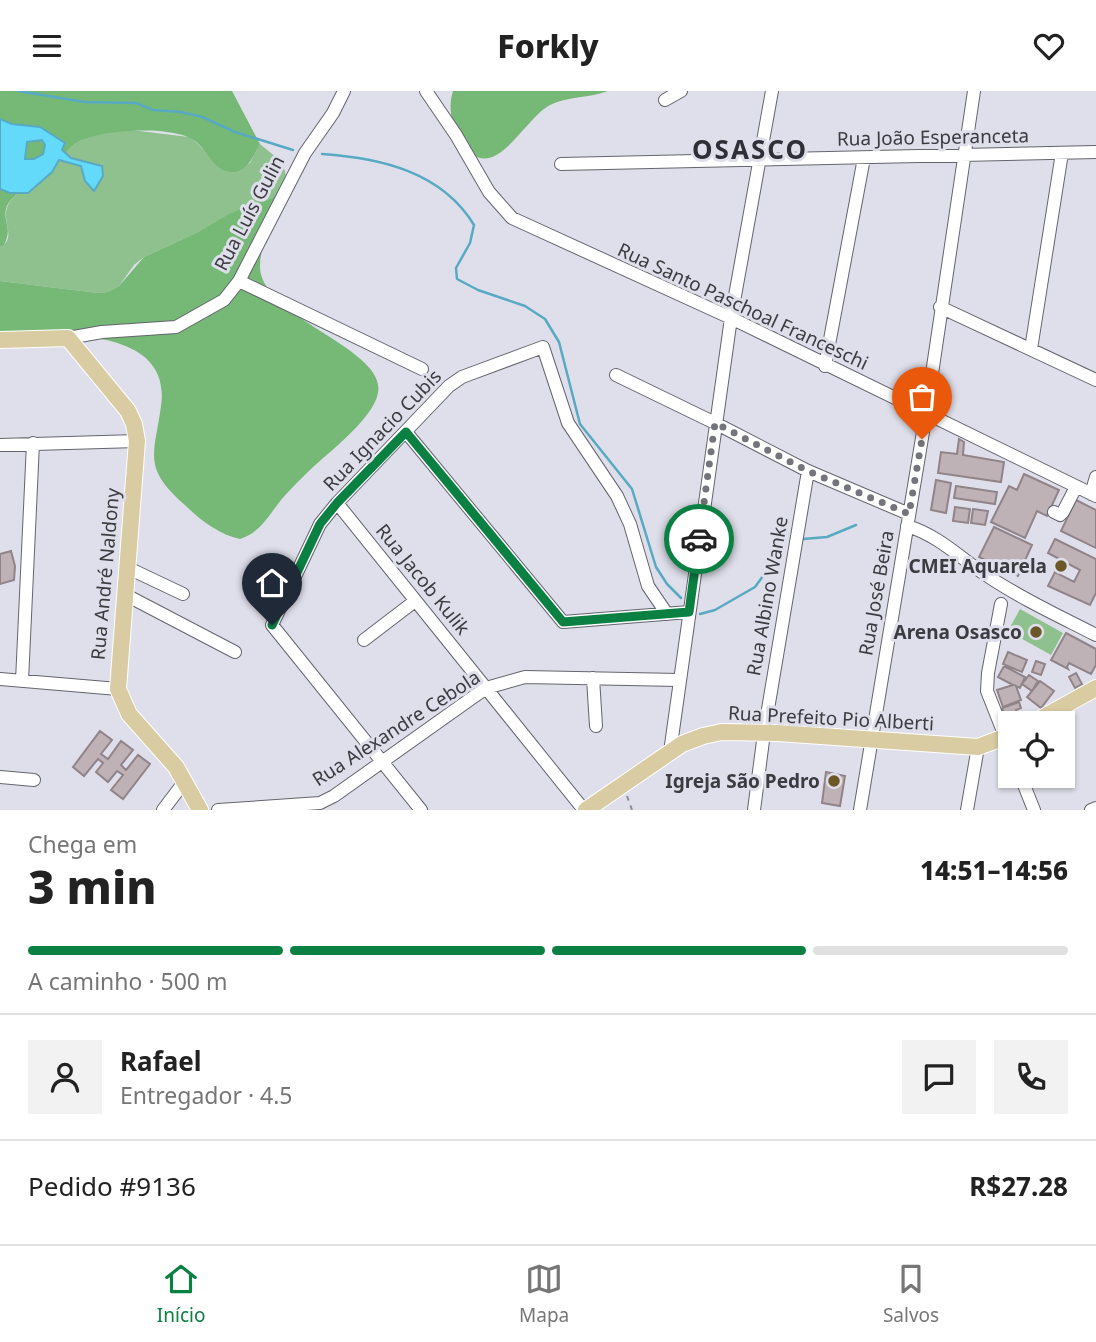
<!DOCTYPE html>
<html lang="pt">
<head>
<meta charset="utf-8">
<style>
  :root { --surface:#fff; --page:#f2f2f2; --text:#222; --muted:#767676; --line:#e0e0e0; --accent:#0b8043 }
  body { margin:0; font-family:"Noto Sans",sans-serif; background:var(--page); color:var(--text); height:100vh; display:flex; flex-direction:column; font-size:26px; white-space:nowrap }
  * { box-sizing:border-box; margin:0 }
  p { font-size:23px; color:var(--muted) }
  .icon { flex:none; width:38px; height:38px; fill:none; stroke:currentColor; stroke-width:2; stroke-linecap:round; stroke-linejoin:round }
  .map { position:relative; height:719px; overflow:hidden }
  .details { display:flex; flex-direction:column; background:var(--surface); flex:1 }
  .details>* { flex:none }
  .tools { position:absolute; left:998px; top:620px; display:grid; gap:14px }
  .tools a { display:grid; place-items:center; width:77px; height:77px; border-radius:0px; background:var(--surface); box-shadow:0 2px 5px #0004; font-size:35px }
  .pin { position:absolute; display:grid; place-items:center; width:60px; height:60px; color:#fff; margin:-72px -30px; border-radius:50% 50% 50% 0; rotate:-45deg; box-shadow:0 0 7px #0007 }
  .pin .icon { rotate:45deg }
  .courier { position:absolute; display:grid; place-items:center; width:70px; height:70px; margin:-35px; border:5px solid #0b8043; border-radius:50%; background:#fff; color:#222; box-shadow:0 2px 9px #0007 }
  .overview em { font-style:normal; font-weight:800 }
  .overview div { display:flex; flex-direction:column-reverse }
  .overview { display:flex; align-items:center; justify-content:space-between; height:119px; padding:0 28px }
  h1 { font-size:46px; font-weight:800; line-height:52px }
  .bar { display:grid; grid-template-columns:repeat(4,1fr); gap:10px 7px; align-content:center; height:84px; padding:0 28px }
  .bar i { height:9px; border-radius:5px; background:var(--line) }
  .bar .current { background:var(--accent) }
  .bar p { grid-column:span 4 }
  .line { display:flex; align-items:center; gap:18px; padding:0 28px; border-top:2px solid var(--line) }
  .line div { flex:1 }
  .round { display:grid; place-items:center; flex:none; width:74px; height:74px; border-radius:0px; background:var(--page) }
  header { display:flex; justify-content:space-between; align-items:center; height:91px; padding:0 28px; background:var(--surface); font-size:32px; font-weight:800 }
  .menu { display:flex; justify-content:space-around; align-items:center; height:98px; border-top:2px solid var(--line); background:var(--surface); font-size:19px; color:var(--muted) }
  .menu a { display:grid; justify-items:center; gap:4px }
  .menu .current { color:var(--accent) }
  .map>svg:first-child { display:block }
  .green { fill:#8ec18d }
  .forest { fill:#76b876 }
  .water { fill:#64dafb; stroke:#58aac3; stroke-width:2; fill-rule:evenodd }
  .lines { fill:none; stroke-linecap:round; stroke-linejoin:round }
  .stream { stroke:#58aac3; stroke-width:2.5 }
  .building { fill:#bfb2b6; stroke:#908488; stroke-width:2 }
  .minor-casing { stroke:#64646e; stroke-width:14 }
  .major-casing { stroke:#fff; stroke-width:18 }
  .path { stroke:#8e8e97; stroke-width:2; stroke-dasharray:5 5; stroke-linecap:butt }
  .minor { stroke:#fff; stroke-width:12 }
  .major { stroke:#d9cba2; stroke-width:16 }
  .done { stroke:#74747c; stroke-width:7; stroke-dasharray:0 12.6 }
  .route { stroke:#0b8043; stroke-width:9 }
  .poi-dot { fill:#6c5726; stroke:#dfdfeb; stroke-width:2.5 }
  .labels { text-anchor:middle; stroke-width:6; stroke-linejoin:round; paint-order:stroke }
  .street-label { font-size:19px; fill:#3b3b40; stroke:#dfdfeb }
  .poi-label { font-size:19px; font-weight:bold; fill:#3b3b40; stroke:#dfdfeb; text-anchor:end }
  .district-label { font-size:26px; font-weight:bold; letter-spacing:2px; fill:#2f2f38; stroke:#dfdfeb }
</style>
</head>
<body>
<header><svg class="icon" aria-label="menu" viewBox="0 0 24 24"><path d="M4 6h16M4 12h16M4 18h16"/></svg>Forkly<svg class="icon" aria-label="heart" viewBox="0 0 24 24"><path d="M12 20l-8-8c-3-5 5-10 8-4 3-6 11-1 8 4z"/></svg></header>
<div class="map">
<svg width="1096" height="719" viewBox="0 0 1096 719">
  <rect width="100%" height="100%" fill="#dfdfeb"/>
  <path class="green" d="M131,39L189,46C205,56 212,74 231,81L250,72L260,53C281,70 291,76 284,104L223,126L196,142L144,166L134,174L119,195L108,201L98,202L0,190V156C17,147 2,131 7,117C11,102 33,95 44,86C56,76 64,59 78,51C93,42 114,41 131,39Z
    M1020,518L1063,542L1051,564L1008,540Z"/>
  <path class="forest" d="M0,0H232L260,53C254,64 247,82 231,81C214,80 207,59 195,50C175,34 103,38 80,50C67,56 60,71 50,80C39,91 9,103 6,118C3,132 13,136 4,154L0,156Z
    M453,0H608C589,7 569,5 550,14C523,28 490,103 460,47C451,32 448,16 453,0Z
    M284,104C275,125 260,151 260,175C259,227 387,257 378,302C373,328 330,360 311,378C301,388 290,398 281,409C269,424 260,442 240,448C220,444 200,429 186,415C142,376 154,366 161,315C173,233 52,244 0,243V190L98,202L108,201L119,195L144,166L196,142L223,126L249,114Z"/>
  <path class="water" d="M0,28L12,33L40,36L65,52L62,59L71,67L102,75L103,85L94,100L85,90L81,75L59,69L52,81L28,102H10L0,98ZM42,49L45,54L43,63L34,68H25L27,51Z"/>
  <g class="lines">
    <path class="stream" d="M18,0L85,11L136,12L153,19L181,21L202,26L235,41L293,59
      M322,63C381,67 442,81 474,134L470,152L456,177L457,188L478,199L525,215L545,228L559,251L580,333L632,398L656,476L667,493L681,507
      M803,448L827,446L856,434
      M700,523L715,519L755,496L776,467"/>
  </g>
  <path class="building" d="M959,348L964,351L963,364L1004,371L1001,391L938,382L941,361L957,363Z
    M1024,383L1059,399L1047,425L1037,420L1025,447L991,431L1009,395L1017,399Z
    M936,389L951,392L946,422L931,419Z
    M956,395L997,401L995,413L954,407Z
    M1076,409L1096,419V457L1061,440Z
    M955,416L970,418L968,432L953,430Z
    M973,418L988,420L985,434L971,432Z
    M994,436L1032,454L1018,485L979,466Z
    M1055,448L1096,468V502L1090,514L1048,495L1055,481L1074,491L1080,479L1048,462Z
    M11,460L15,475L14,489L0,493V463Z
    M1066,542L1096,558V574L1091,583L1069,572L1067,576L1068,578L1051,569Z
    M1008,561L1027,569L1022,581L1003,573Z
    M1036,570L1045,573L1041,584L1032,581Z
    M1004,575L1025,586L1020,597L1016,595L1021,609L1003,616L997,599L1013,594L998,586Z
    M1076,582L1082,593L1075,597L1069,586Z
    M1029,584L1038,590L1032,600L1022,593Z
    M1040,590L1054,600L1041,617L1027,606Z
    M1019,611L1021,617L1016,619L1018,624L1006,628L1002,617Z
    M100,640L112,649L101,663L108,668L121,650L133,659L121,674L126,679L138,664L150,673L123,708L111,699L123,684L117,680L108,691L96,681L103,672L98,668L84,685L73,676Z
    M826,681L845,685L840,715L822,712Z"/>
  <g class="lines">
    <defs>
      <path id="minor" d="M426,0L456,44L489,101L512,127L731,227L1096,405
        M665,9L681,0
        M561,73L1096,61
        M239,190L422,278
        M940,216L1096,289
        M68,247L102,241L176,236L224,209L239,190L305,62L333,22L344,0
        M1031,258L1062,62
        M825,275L864,67
        M616,284L715,332L808,380L909,423
        M406,341L563,531L689,521
        M0,354L137,350
        M1091,403L1096,386
        M337,412L584,719
        M1054,421L1060,424L1063,421L1076,396
        M907,435C938,444 960,467 986,484C1020,507 1059,525 1096,544
        M126,476L183,503
        M124,503L235,561
        M1001,513L988,582L987,600L1010,658
        M364,549L415,510
        M593,587L596,635
        M0,588L118,598
        M22,590L33,352
        M670,661L731,227L772,0
        M1020,684L1034,719
        M0,686L34,689
        M163,719L185,690
        M218,719L320,712L334,705L486,597L525,586L679,589
        M421,719L272,534L320,433L337,412L449,295L462,286L543,256L568,332L617,405L630,433L648,495L667,523
        M754,719L764,642L808,380
        M860,719L926,323L974,0
        M967,719L978,656
        M1091,719L1096,717"/>
      <path id="major" d="M0,249L68,247L128,320L134,333L137,350L118,598L129,623L176,676L200,719
        M1033,632L1096,597
        M586,719L682,653L703,645L722,641L778,642L978,656L1010,644"/>
    </defs>
    <use href="#minor" class="minor-casing"/>
    <use href="#major" class="major-casing"/>
    <path class="path" d="M627,705L632,719"/>
    <use href="#minor" class="minor"/>
    <use href="#major" class="major"/>
  </g>
  <g class="lines">
    <path class="done" d="M699,448L715,332L808,380L909,423L922,348"/>
    <path class="route" d="M272,534L320,433L337,412L406,341L563,531L689,521L699,448"/>
  </g>
  <g class="poi-dot">
    <circle cx="1061" cy="475" r="7"/>
    <circle cx="1036" cy="541" r="7"/>
    <circle cx="834" cy="690" r="7"/>
  </g>
  <g class="labels">
    <g class="street-label">
      <text transform="translate(933 46) rotate(-1)" y="7">Rua João Esperanceta</text>
      <text transform="translate(249 122) rotate(-62)" y="7">Rua Luís Gulin</text>
      <text transform="translate(743 215) rotate(25)" y="7">Rua Santo Paschoal Franceschi</text>
      <text transform="translate(382 339) rotate(-46)" y="7">Rua Ignacio Cubis</text>
      <text transform="translate(105 483) rotate(-85)" y="7">Rua André Naldony</text>
      <text transform="translate(423 488) rotate(51)" y="7">Rua Jacob Kulik</text>
      <text transform="translate(876 502) rotate(-80)" y="7">Rua José Beira</text>
      <text transform="translate(767 505) rotate(-80)" y="7">Rua Albino Wanke</text>
      <text transform="translate(831 627) rotate(3)" y="7">Rua Prefeito Pio Alberti</text>
      <text transform="translate(396 637) rotate(-33)" y="7">Rua Alexandre Cebola</text>
    </g>
    <g class="poi-label">
      <text x="1047" y="482">CMEI Aquarela</text>
      <text x="1022" y="548">Arena Osasco</text>
      <text x="820" y="697">Igreja São Pedro</text>
    </g>
    <g class="district-label">
      <text x="750" y="68">OSASCO</text>
    </g>
  </g>
</svg>
<div class="tools">
<a><svg class="icon" aria-label="locate" viewBox="0 0 24 24"><circle cx="12" cy="12" r="6"/><path d="M12 2v4M12 18v4M2 12h4M18 12h4"/></svg></a>
</div>
<div class="pin" style="left:922px;top:348px;background:#ea580c"><svg class="icon" aria-label="bag" viewBox="0 0 24 24"><path d="M5 8h14l-1 12H6zM9 8a3 3 0 0 1 6 0"/></svg></div>
<div class="pin" style="left:272px;top:534px;background:#1f2937"><svg class="icon" aria-label="home" viewBox="0 0 24 24"><path d="M3 11l9-7 9 7M6 9v11h12V9"/></svg></div>
<div class="courier" style="left:699px;top:448px"><svg class="icon" aria-label="car" viewBox="0 0 24 24"><path d="M5 17H2v-5l4-1 3-4h7l3 4 3 1v5h-3M9 17h6M6 11h13"/><circle cx="7" cy="17" r="2"/><circle cx="17" cy="17" r="2"/></svg></div>
</div>
<section class="details">
<div class="overview"><div><h1>3 min</h1><p>Chega em</p></div><em>14:51–14:56</em></div>
<div class="bar"><i class="current"></i><i class="current"></i><i class="current"></i><i></i><p>A caminho · 500 m</p></div>
<div class="line" style="height:126px"><a class="round"><svg class="icon" aria-label="person" viewBox="0 0 24 24"><circle cx="12" cy="8" r="4"/><path d="M4 21q1-7 8-7t8 7"/></svg></a><div><b>Rafael</b><p>Entregador · 4.5</p></div><a class="round"><svg class="icon" aria-label="chat" viewBox="0 0 24 24"><path d="M4 5h16v11H9l-5 4z"/></svg></a><a class="round"><svg class="icon" aria-label="phone" viewBox="0 0 24 24"><path d="M5 4h4l2 5-3 2q2 4 5 5l2-3 5 2v4C11 20 4 13 5 4z"/></svg></a></div>
<div class="line" style="height:91px"><div>Pedido #9136</div><b>R$27.28</b></div>
</section>
<nav class="menu">
<a class="current"><svg class="icon" aria-label="home" viewBox="0 0 24 24"><path d="M3 11l9-7 9 7M6 9v11h12V9"/></svg>Início</a>
<a><svg class="icon" aria-label="map" viewBox="0 0 24 24"><path d="M3 6l6-2 6 2 6-2v14l-6 2-6-2-6 2zM9 4v14M15 6v14"/></svg>Mapa</a>
<a><svg class="icon" aria-label="saved" viewBox="0 0 24 24"><path d="M7 4h10v16l-5-4-5 4z"/></svg>Salvos</a>
</nav>
</body>
</html>
